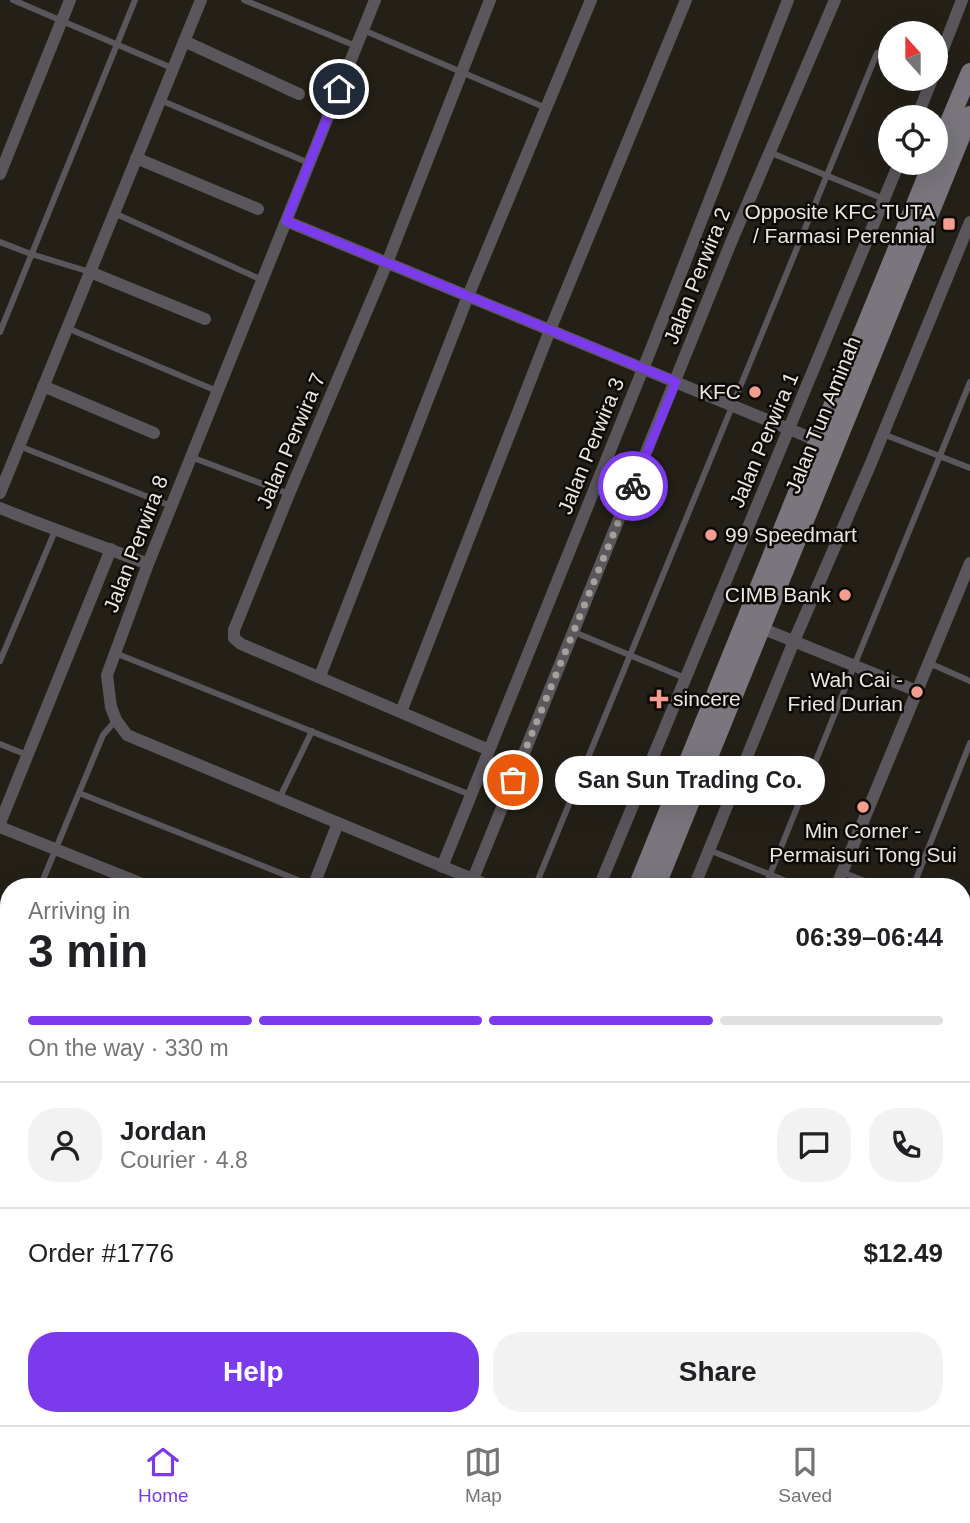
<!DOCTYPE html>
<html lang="en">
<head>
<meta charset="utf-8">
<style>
  :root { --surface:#fff; --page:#f2f2f2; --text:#202124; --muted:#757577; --line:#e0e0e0; --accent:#7c3aed }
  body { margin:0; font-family:Helvetica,sans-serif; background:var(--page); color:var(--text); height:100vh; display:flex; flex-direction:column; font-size:26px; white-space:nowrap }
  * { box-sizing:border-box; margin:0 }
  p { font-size:23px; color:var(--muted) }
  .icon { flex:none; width:38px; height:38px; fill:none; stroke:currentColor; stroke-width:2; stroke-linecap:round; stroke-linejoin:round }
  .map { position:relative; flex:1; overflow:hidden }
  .sheet { position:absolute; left:0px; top:878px; width:971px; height:548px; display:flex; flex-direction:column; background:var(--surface); border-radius:28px 28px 0 0; box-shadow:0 7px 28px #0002 }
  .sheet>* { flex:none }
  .needle { width:46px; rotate:339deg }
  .controls { position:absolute; left:878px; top:21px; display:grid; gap:14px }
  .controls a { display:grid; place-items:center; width:70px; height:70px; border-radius:50%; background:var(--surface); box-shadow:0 7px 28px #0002; font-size:35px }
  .pin { position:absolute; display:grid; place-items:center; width:60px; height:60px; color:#fff; margin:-30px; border:4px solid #fff; border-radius:50%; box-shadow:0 2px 7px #0007 }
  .courier { position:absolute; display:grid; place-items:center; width:70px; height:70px; margin:-35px; border:5px solid #7c3aed; border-radius:50%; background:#fff; color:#222; box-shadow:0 2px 9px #0007 }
  .bubble { position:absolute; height:49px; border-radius:24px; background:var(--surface); box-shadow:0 7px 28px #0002; font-size:23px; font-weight:700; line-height:49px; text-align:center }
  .headline em { font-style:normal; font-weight:700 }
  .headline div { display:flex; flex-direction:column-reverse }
  .headline { display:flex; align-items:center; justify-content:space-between; height:119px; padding:0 28px }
  h1 { font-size:46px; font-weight:700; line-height:52px }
  .bar { display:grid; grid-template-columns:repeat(4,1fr); gap:10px 7px; align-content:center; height:84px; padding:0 28px }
  .bar i { height:9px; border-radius:5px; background:var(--line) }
  .bar .active { background:var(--accent) }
  .bar p { grid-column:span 4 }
  .line { display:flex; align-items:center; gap:18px; padding:0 28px; border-top:2px solid var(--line) }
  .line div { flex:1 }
  .round { display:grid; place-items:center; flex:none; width:74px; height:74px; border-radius:28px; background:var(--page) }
  .button { display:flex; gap:14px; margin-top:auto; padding:14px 28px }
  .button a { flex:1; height:80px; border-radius:28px; background:var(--accent); color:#fff; font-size:28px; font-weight:700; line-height:80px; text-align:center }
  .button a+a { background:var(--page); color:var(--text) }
  .menu { display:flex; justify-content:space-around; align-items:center; height:98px; border-top:2px solid var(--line); background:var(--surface); font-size:19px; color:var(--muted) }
  .menu a { display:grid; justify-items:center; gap:4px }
  .menu .active { color:var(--accent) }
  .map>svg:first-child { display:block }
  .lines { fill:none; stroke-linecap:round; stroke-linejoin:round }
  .lane { stroke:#5a575c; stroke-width:6 }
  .street { stroke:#5a575c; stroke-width:12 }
  .secondary { stroke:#7a767d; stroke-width:18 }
  .done { stroke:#a4a19a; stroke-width:7; stroke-dasharray:0 12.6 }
  .route { stroke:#7c3aed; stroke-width:9 }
  .poi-dot { fill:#f59d8e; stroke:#0c0a07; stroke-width:2.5 }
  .labels { text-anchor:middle; stroke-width:5; stroke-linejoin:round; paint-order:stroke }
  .poi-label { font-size:21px; fill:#e9e6e0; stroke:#0c0a07; text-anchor:end }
  .street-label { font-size:21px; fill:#e9e6e0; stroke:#0c0a07 }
</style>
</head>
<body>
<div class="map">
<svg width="970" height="1425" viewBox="0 0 970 1425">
  <rect width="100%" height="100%" fill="#242018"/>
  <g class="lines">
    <path class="lane" d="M13,0L172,68
      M244,0L356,46
      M363,30L546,108
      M160,100L309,163
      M769,152L884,199
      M114,213L262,280
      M0,242L31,254L90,272
      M67,328L217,391
      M0,332L135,0
      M883,434L970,468
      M19,446L171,506
      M191,457L289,494
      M574,632L685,678
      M115,653L471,795
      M0,661L55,531
      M929,663L970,681
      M0,744L27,755
      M79,793L313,886
      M279,799L312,731
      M709,850L801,887
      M842,872L880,887
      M40,887L103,735L116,720
      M535,887L877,53
      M765,887L854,666L970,382
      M913,887L970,743
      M0,985L9,963
      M962,1093L970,1076
      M962,1274L970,1277
      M312,1418L339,1425
      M134,1425L136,1418
      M293,1425L296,1418
      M384,1425L387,1418
      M542,1425L545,1418"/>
    <path class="street" d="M375,0L148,564L107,675L111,707L116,720L127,735L492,887
      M184,41L299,94
      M936,67L962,0
      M917,117L932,79
      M136,158L258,209
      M0,174L70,0
      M286,221L818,441
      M90,272L205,319
      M43,386L154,433
      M0,493L201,0
      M0,508C49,528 99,545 148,564
      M761,628L917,691
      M320,676L468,296L591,0
      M401,712L550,330L686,0
      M489,750L241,644L234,638V630L289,494L387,263L490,0
      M0,823L111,549
      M0,827L150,887
      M442,867L651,349L788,0
      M473,879L732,240L835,0
      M313,887L338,823
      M599,887L899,163
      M694,887L794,641L871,463L970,222
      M836,887L970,563
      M962,931L970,912
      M0,1168L9,1146
      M962,1174L970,1176
      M0,1324L9,1328
      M0,1406L9,1409
      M30,1418L48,1425
      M234,1418L253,1425
      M474,1425L477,1418
      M610,1425L613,1418"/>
    <path class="secondary" d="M936,153L970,72
      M637,887L818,441L932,163
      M656,887L970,115
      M0,1118L9,1122
      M732,1418L751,1425
      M417,1425L421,1418
      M438,1425L441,1418"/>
  </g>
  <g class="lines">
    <path class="done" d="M513,780L633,486"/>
    <path class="route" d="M339,89L286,221L676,382L633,486"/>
  </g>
  <g class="poi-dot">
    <rect x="942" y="217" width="14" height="14" rx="3.5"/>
    <circle cx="755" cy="392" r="7"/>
    <circle cx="711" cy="535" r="7"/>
    <circle cx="845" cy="595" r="7"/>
    <circle cx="917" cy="692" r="7"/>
    <path d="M655.5 688.5h7v7h7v7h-7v7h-7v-7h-7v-7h7z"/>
    <circle cx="863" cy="807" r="7"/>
  </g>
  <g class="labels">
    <g class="poi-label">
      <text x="935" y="219">Opposite KFC TUTA<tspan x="935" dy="24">/ Farmasi Perennial</tspan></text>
      <text x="741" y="399">KFC</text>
      <text x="725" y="542" text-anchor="start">99 Speedmart</text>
      <text x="831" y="602">CIMB Bank</text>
      <text x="903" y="687">Wah Cai -<tspan x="903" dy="24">Fried Durian</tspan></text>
      <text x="673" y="706" text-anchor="start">sincere</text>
      <text x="863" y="838" text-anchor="middle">Min Corner -<tspan x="863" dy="24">Permaisuri Tong Sui</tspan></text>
    </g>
    <g class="street-label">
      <text transform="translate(697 276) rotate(-68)" y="7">Jalan Perwira 2</text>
      <text transform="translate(823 415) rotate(-68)" y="7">Jalan Tun Aminah</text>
      <text transform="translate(764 440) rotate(-67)" y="7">Jalan Perwira 1</text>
      <text transform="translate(291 441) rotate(-67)" y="7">Jalan Perwira 7</text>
      <text transform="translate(591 446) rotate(-68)" y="7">Jalan Perwira 3</text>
      <text transform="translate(136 544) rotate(-69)" y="7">Jalan Perwira 8</text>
    </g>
  </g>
</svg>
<div class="controls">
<a><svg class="needle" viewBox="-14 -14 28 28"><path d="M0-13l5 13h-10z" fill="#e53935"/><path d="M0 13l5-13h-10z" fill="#757577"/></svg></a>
<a><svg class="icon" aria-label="locate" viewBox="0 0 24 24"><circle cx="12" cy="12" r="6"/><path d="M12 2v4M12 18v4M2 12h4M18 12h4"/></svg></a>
</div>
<div class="pin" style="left:513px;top:780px;background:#ea580c"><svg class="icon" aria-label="bag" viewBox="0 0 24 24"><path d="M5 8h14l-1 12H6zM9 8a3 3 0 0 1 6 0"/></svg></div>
<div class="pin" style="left:339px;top:89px;background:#1f2937"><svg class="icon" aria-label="home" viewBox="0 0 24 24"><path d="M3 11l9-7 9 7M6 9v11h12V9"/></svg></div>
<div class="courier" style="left:633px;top:486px"><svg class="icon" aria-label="bike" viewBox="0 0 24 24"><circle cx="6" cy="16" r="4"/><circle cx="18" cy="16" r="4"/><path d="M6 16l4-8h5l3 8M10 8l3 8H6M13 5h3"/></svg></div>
<div class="bubble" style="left:555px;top:756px;width:270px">San Sun Trading Co.</div>
<section class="sheet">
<div class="headline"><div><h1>3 min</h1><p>Arriving in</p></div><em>06:39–06:44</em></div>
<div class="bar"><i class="active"></i><i class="active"></i><i class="active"></i><i></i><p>On the way · 330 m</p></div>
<div class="line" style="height:126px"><a class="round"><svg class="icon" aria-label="person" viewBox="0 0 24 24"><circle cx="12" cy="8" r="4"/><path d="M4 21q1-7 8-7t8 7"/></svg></a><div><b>Jordan</b><p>Courier · 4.8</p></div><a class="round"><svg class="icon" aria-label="chat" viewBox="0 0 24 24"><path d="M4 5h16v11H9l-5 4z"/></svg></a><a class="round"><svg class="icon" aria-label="phone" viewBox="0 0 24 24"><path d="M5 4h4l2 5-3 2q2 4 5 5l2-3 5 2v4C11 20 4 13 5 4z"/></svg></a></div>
<div class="line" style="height:91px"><div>Order #1776</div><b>$12.49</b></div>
<div class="button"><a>Help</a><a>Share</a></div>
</section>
</div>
<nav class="menu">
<a class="active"><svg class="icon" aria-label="home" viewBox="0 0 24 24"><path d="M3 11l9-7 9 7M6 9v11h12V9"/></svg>Home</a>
<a><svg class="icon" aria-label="map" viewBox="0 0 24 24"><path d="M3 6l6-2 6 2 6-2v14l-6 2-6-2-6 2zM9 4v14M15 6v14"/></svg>Map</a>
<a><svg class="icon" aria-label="saved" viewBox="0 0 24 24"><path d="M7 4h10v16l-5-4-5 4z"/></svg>Saved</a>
</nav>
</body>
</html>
